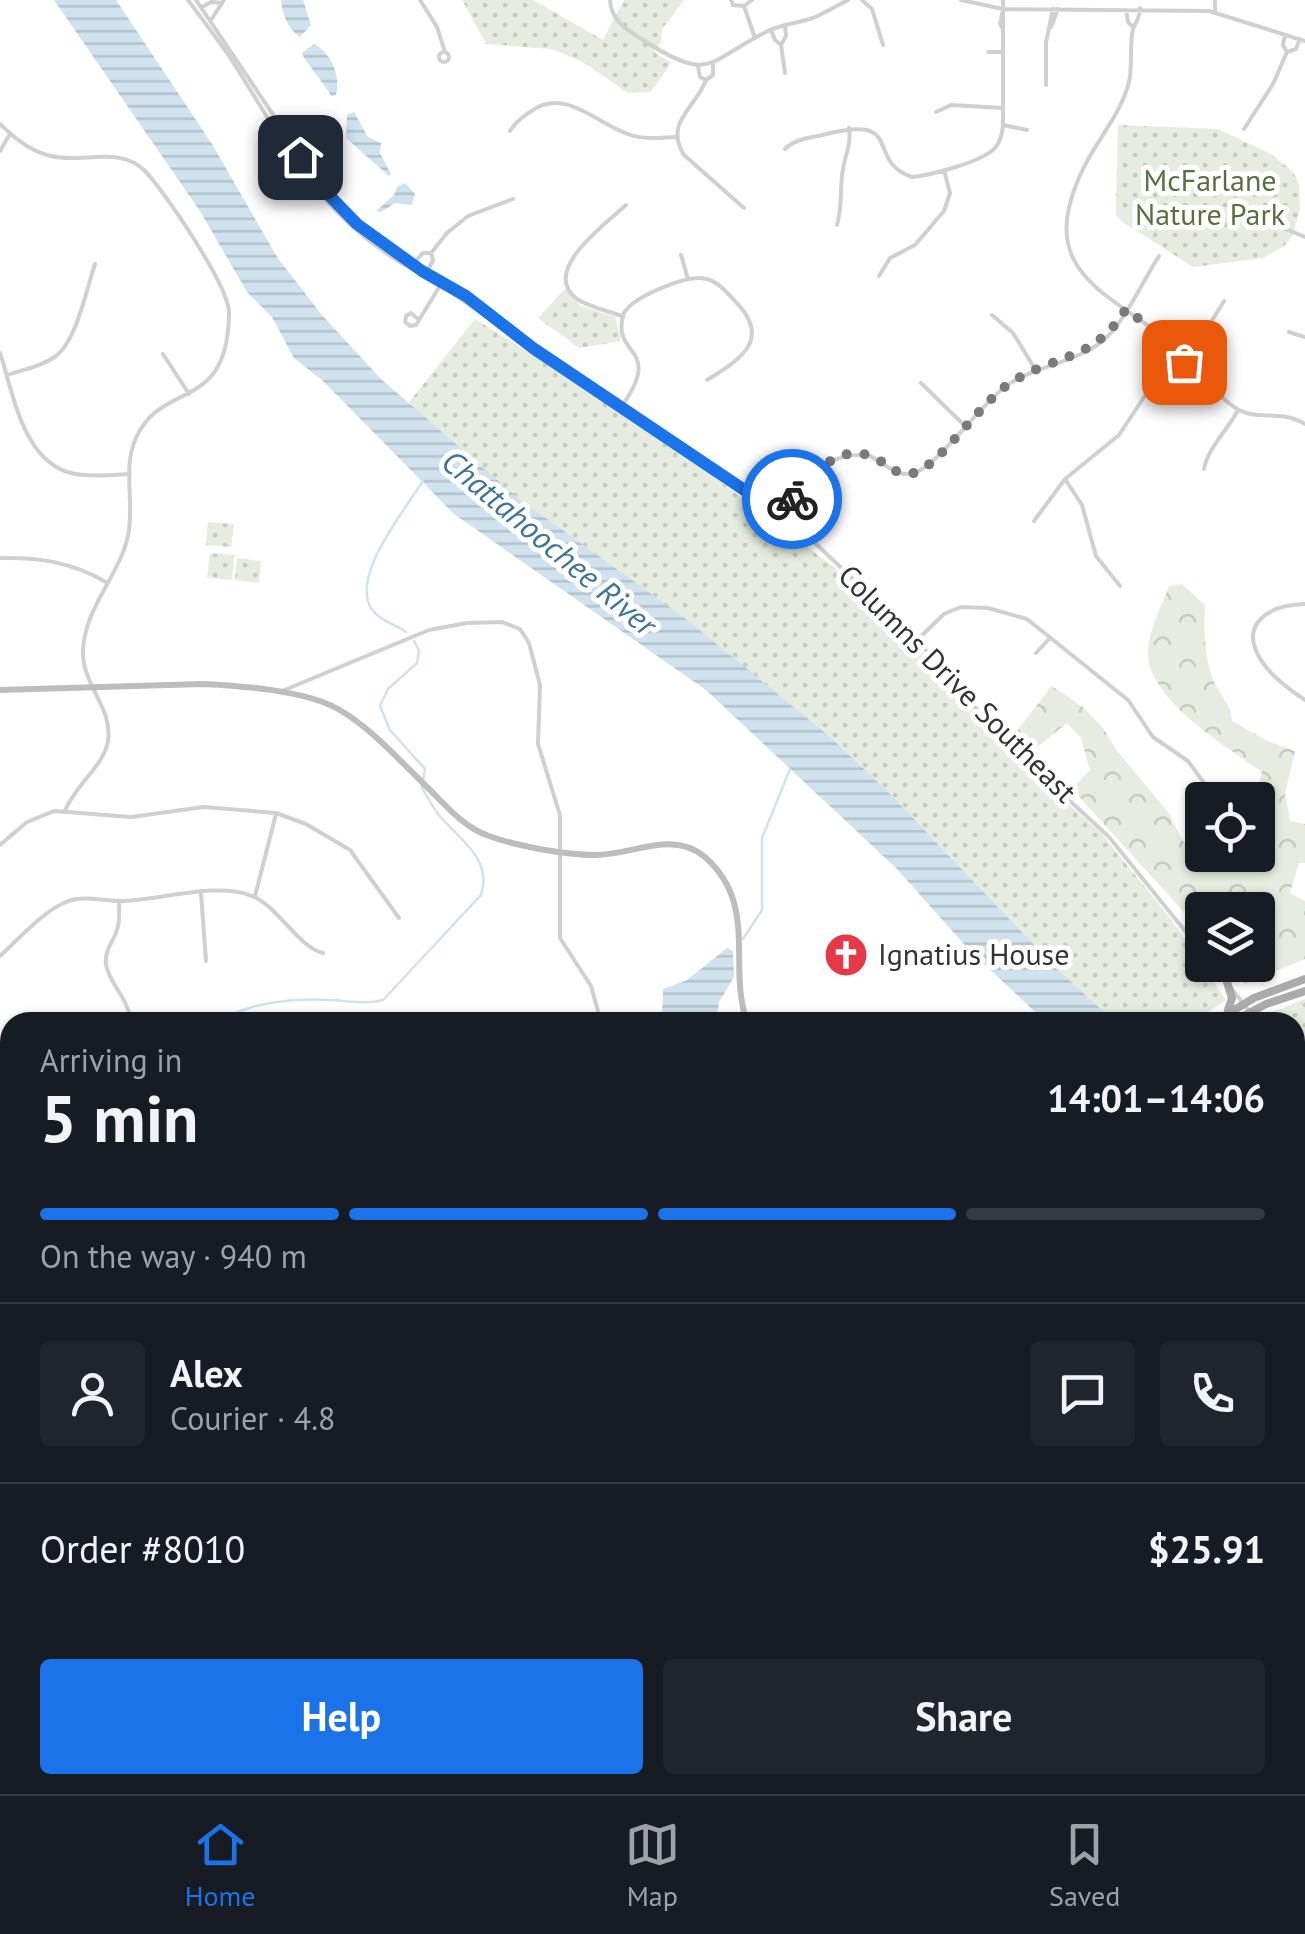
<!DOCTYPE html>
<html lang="en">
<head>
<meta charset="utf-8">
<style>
  :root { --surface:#171b24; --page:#20242c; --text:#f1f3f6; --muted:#9ea1a6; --line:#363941; --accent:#1a73e8 }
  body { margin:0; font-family:"PT Sans",sans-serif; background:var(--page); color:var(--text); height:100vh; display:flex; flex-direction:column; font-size:38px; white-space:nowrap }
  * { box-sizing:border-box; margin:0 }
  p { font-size:32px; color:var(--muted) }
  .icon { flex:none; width:55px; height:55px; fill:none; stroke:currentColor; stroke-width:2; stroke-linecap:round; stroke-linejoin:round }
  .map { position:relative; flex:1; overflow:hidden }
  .side { position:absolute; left:0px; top:1012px; width:1305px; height:782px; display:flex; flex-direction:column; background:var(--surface); border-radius:30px 30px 0 0; box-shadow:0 2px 8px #0004 }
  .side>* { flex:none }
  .buttons { position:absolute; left:1185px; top:782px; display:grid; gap:20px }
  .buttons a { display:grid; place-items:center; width:90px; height:90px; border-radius:10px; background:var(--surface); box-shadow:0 2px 8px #0004; font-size:50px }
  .pin { position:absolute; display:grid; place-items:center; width:85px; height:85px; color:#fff; margin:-42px; border-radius:20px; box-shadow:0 5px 15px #0006 }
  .courier { position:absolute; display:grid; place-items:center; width:100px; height:100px; margin:-50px; border:8px solid #1a73e8; border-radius:50%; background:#fff; color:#222; box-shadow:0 2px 12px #0007 }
  .overview em { font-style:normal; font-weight:600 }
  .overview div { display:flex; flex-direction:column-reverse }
  .overview { display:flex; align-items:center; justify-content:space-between; height:170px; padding:0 40px }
  h1 { font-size:65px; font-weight:600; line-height:75px }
  .bar { display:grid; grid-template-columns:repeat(4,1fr); gap:15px 10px; align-content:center; height:120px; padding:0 40px }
  .bar i { height:12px; border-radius:8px; background:var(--line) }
  .bar .current { background:var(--accent) }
  .bar p { grid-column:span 4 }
  .line { display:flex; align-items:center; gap:25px; padding:0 40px; border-top:2px solid var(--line) }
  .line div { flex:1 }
  .round { display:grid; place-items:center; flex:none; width:105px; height:105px; border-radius:10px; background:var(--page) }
  .button { display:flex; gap:20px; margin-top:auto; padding:20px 40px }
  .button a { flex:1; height:115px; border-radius:10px; background:var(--accent); color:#fff; font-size:40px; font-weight:600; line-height:115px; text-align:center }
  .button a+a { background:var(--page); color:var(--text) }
  .menu { display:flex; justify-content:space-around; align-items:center; height:140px; border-top:2px solid var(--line); background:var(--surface); font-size:28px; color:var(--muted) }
  .menu a { display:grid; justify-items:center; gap:5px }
  .menu .current { color:var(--accent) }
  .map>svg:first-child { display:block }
  .forest { fill:url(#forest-crowns) }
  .park { fill:url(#park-dots) }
  .water { fill:url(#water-rules) }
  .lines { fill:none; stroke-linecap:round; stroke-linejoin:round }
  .stream { stroke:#cfe2ee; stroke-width:2.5 }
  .street { stroke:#d0d0d0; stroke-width:4 }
  .secondary { stroke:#bdbdbd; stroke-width:6 }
  .primary { stroke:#ababab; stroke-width:8 }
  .done { stroke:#7a7a7a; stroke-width:10; stroke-dasharray:0 18 }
  .route { stroke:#1a73e8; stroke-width:12 }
  .labels { text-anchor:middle; stroke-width:10; stroke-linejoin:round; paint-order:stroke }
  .park-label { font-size:30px; fill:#56703f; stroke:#fff }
  .street-label { font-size:30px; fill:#333; stroke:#fff }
  .poi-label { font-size:30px; fill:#333; stroke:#fff; text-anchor:start }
  .water-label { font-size:32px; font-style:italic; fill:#3f7597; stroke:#fff }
</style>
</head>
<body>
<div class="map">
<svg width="1305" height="1794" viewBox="0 0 1305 1794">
  <defs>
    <pattern id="forest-crowns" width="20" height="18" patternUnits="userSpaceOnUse" patternTransform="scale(2.5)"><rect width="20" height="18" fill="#e6ecdf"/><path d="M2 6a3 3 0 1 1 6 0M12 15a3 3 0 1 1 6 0" fill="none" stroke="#c6cbc0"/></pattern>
    <pattern id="park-dots" width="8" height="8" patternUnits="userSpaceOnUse" patternTransform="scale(2.5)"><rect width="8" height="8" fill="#e6ecdf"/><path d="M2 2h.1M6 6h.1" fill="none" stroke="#c6cbc0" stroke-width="1.8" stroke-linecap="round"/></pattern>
    <pattern id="water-rules" width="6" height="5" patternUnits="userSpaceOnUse" patternTransform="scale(2.5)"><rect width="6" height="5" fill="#cfe2ee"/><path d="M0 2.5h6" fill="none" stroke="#b2c2cd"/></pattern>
  </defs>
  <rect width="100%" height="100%" fill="#fff"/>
  <path class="forest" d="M1182,584L1205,605C1204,630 1204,653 1212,677C1218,693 1231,704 1232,721L1267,741L1295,751L1285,794L1290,821L1305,824V863H1299L1290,893L1305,901V959L1245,984L1228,965H1258V910H1216L1204,898L1183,911L1072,789L1090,770L1081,738L1067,723L1036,748L1016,732L1052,686L1084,708L1103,728L1117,751L1168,812L1183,841L1195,850L1202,847V855H1258V800H1254L1262,772C1227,747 1168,712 1151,670C1141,644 1160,610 1169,586Z"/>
  <path class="park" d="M462,0H533L603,40L624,0H684L662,29L661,42L654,52L671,63L651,92L628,93L583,62L552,49L486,44Z
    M1118,125L1218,129L1271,154L1293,172L1299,184L1300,210L1292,237L1284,246L1263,258L1193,267L1120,220L1116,213Z
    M565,289L581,306L615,317L621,341L579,348L538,318Z
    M475,319L638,420L834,567L895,622L1020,761L1101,833L1171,919L1226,1000L1193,1022H1113L609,576L406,406Z
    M208,522L234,524L231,547L206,545Z
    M210,553L234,555L232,580L207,578Z
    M237,558L261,561L259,583L235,580Z
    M1305,999V1173L1295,1164V1022H1249Z"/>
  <path class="water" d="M54,0H116L212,144L277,257L321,314L381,379L518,498L686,619L830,737L887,791L1056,968L1115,1022H1046L971,952L897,869L706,690L454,514L323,381L294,358L272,317L247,292L200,211Z
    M281,0H303L311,25L300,37C288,29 282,14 281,0Z
    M314,44C331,53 341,76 336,95L331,96C325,84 303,59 302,53Z
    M354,112L368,137L381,143L380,153L391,174L389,176L346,138L347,115Z
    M405,183L415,194L412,205L395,203L381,212L376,211L394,195L397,187Z
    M727,948L733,951L734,977L719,1002L716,1022H662L663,989L687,980Z
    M1295,1168L1305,1178V1249L1295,1240Z"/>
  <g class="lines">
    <path class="stream" d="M406,632C396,624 382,622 374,612C346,581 405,510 423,481
      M743,939L762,910V838L790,769
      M220,1022C246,1002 296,998 328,1000C347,1000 364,1005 383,1000L481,895C493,859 459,839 439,815C432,807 428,797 422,788L425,769L390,730L380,706L388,689L417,663L419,650L414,641
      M0,1173L10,1168
      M1295,1772L1305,1724
      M1291,1794L1293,1785"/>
    <path class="street" d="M188,0C202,19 216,37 229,56C274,125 307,195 375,245C389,255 404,267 421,271L357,223L323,189L196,0
      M420,0L437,27L445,52
      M610,0C611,21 626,29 643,40C712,84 705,62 768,31C782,24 798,23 813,18C825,13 837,6 848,0
      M731,0L733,5L744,6
      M862,0L872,9L883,45
      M961,0L1003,9L1209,11L1305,41
      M744,6L755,38
      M744,6L752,0
      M202,7L211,2L221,3
      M1140,8C1140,18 1136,21 1133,29C1129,45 1133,65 1129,82C1121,114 1097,140 1083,169C1031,277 1113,292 1180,350C1200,367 1216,398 1239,410C1260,421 1279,409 1305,424
      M1003,10L1000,24L1003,29
      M1126,10L1128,22L1133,27
      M1215,12V0
      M211,20L224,0
      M785,25L786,36L781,45L785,73
      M1051,27L1058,9
      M771,30L775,40L781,45
      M1285,35L1283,45L1287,52
      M439 57a5 5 0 1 1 10 0a5 5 0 1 1-10 0Z
      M988,52H1003
      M698,66L700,77L706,80L713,75V64
      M706,80C695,109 664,122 684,155L744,208
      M1046,85V42L1053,9
      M936,112L951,105L1003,108
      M0,124C14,138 31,152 51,156C82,164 119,145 145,171C165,192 229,286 229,313C228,414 162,379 136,438C122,468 135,504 128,536C119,577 82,610 83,655C84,686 113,709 108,741C104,766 75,785 65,811
      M1003,125L1027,130
      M1244,129L1273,84L1287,52L1296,49L1300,39
      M510,131C516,121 524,116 533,110C565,88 598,124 628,134C643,140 661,138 676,137
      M785,149C795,139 809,138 822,135C908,113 863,160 912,177C931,175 982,162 995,148C1001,141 1002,133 1003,125V0
      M0,151L10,134
      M1249,206L1273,224L1305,237
      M837,225C842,208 840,194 842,176C843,159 852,146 849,128
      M681,255L688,279
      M414,263L423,253H431L447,233L468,216L513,199
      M421,271L521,341L706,461L812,540L917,640L1002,738L1109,837L1202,952
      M426,274L433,260L431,253
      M879,276L890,258L915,245L944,211L950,193L944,170
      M441,284L466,296L528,342
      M992,315L1013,333L1035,369
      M622,316C608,311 589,307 577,299C539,271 607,223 626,205
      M418,319L411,313L406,316L405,322L410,326L416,325L441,284
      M1289,332L1305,337
      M0,353C14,395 23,464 75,474C92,477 112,475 130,474
      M163,354L189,394
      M7,375C22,370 40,367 53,358C76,345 86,290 95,264
      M921,383L965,426
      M622,406C665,345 609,357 624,313C633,297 682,277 701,278C715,279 724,289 733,299C773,338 743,358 707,380
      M1204,469C1208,447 1228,430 1238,410
      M1065,479L1082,505L1096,556L1120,586
      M774,510L791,500
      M785,519C790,512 789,504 793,497C807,469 837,453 867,455C884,461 896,480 916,472C938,465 981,404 1006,386C1037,364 1082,363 1109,335C1129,313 1143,281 1159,256
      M1034,521L1065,479L1119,435L1152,385L1189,358L1224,301
      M0,558C39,557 71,562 106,582
      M1305,604C1269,605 1236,624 1263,663C1273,678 1290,690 1305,700
      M917,640L944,614L961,607L988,608L1027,619L1128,700L1153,737L1188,761L1210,791
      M1036,653L1050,638
      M282,691L429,630L467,623L502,622L520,629L529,643L540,685L538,744L560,815V938L591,986L601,1022
      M0,845L27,822L54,811L131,817L204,807L276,813L306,824L350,850L399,918
      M201,893L206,961
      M255,896L276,814
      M119,901C119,909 120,918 118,926C116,939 104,949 106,964C109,984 128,997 131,1022
      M0,956C20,938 42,912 66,902C83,895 103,901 120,901C158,901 217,881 252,896C278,906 298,947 323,953
      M1213,965L1225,980
      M1231,988L1250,1012
      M895,1022H898
      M6,1044L10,1049
      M0,1328H10
      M0,1463L10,1557
      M0,1784L10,1728
      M95,1785L97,1794
      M432,1785L438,1794
      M930,1785L937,1794
      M1051,1785L1060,1794
      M198,1794L200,1785
      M761,1794L762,1785
      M1206,1794L1209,1785"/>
    <path class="secondary" d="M0,690L203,684C241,686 304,690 338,709C370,727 398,759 424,784C445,804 461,826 489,836C516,846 566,855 594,855C631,856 672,829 705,857C759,905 727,965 747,1022
      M0,1188L10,1191
      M1295,1466L1298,1480L1295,1503
      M1295,1639L1305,1686
      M516,1785L518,1794"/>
    <path class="primary" d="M1227,982L1232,998L1228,1010
      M1214,1022L1254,998L1305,979
      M1232,1022L1266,1004L1305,991
      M662,1794L673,1785
      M674,1794L684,1785"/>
  </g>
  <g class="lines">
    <path class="done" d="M792,499C810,474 841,441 875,458C890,465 898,479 917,472C940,463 980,405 1006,386C1053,353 1092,364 1126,309L1189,358L1184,362"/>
    <path class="route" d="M300,157L323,189L357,224L422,271L466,296L533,348L774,510L792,499"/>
  </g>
  <defs>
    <symbol id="church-disc" viewBox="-11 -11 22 22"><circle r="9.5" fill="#e63946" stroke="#fff"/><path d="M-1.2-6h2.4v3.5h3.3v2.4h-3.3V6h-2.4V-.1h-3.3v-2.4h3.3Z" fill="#fff"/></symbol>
  </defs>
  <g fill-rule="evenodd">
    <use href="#church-disc" x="821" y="930" width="50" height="50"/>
  </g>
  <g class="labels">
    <g class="park-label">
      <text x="1210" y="191">McFarlane<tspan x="1210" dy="34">Nature Park</tspan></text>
    </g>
    <g class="street-label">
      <text transform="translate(957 684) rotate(45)" y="10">Columns Drive Southeast</text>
    </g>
    <g class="poi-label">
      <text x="878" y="965">Ignatius House</text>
    </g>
    <g class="water-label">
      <text transform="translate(549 543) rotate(40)" y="11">Chattahoochee River</text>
    </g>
  </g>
</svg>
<div class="buttons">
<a><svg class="icon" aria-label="locate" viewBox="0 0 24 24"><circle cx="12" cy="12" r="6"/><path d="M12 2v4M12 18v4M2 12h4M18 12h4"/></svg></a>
<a><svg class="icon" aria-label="layers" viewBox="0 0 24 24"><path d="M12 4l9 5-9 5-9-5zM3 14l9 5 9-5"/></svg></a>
</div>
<div class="pin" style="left:1184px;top:362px;background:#ea580c"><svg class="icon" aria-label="bag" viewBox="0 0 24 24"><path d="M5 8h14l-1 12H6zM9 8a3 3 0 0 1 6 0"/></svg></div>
<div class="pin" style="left:300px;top:157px;background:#1f2937"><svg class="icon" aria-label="home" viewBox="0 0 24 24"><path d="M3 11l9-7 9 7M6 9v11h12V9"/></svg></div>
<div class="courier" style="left:792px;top:499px"><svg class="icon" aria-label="bike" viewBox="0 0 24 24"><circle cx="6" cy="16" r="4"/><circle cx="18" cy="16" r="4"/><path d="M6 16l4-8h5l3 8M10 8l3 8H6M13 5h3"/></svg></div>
<section class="side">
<div class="overview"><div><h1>5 min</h1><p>Arriving in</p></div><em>14:01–14:06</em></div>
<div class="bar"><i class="current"></i><i class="current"></i><i class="current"></i><i></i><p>On the way · 940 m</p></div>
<div class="line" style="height:180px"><a class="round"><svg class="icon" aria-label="person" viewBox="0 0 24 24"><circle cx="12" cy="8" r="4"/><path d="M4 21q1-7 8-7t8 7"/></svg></a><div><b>Alex</b><p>Courier · 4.8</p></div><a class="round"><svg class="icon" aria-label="chat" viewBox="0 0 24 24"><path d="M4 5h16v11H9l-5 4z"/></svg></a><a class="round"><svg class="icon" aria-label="phone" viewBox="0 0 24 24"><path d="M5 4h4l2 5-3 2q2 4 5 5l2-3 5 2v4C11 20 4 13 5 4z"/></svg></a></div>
<div class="line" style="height:130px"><div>Order #8010</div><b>$25.91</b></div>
<div class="button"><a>Help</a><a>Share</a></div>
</section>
</div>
<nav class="menu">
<a class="current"><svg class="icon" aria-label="home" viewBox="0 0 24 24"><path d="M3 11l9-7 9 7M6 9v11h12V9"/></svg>Home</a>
<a><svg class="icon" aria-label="map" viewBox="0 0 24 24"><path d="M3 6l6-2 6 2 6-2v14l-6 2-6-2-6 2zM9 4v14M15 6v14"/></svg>Map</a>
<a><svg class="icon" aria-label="saved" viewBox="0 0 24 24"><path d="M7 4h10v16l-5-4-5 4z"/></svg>Saved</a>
</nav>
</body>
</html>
